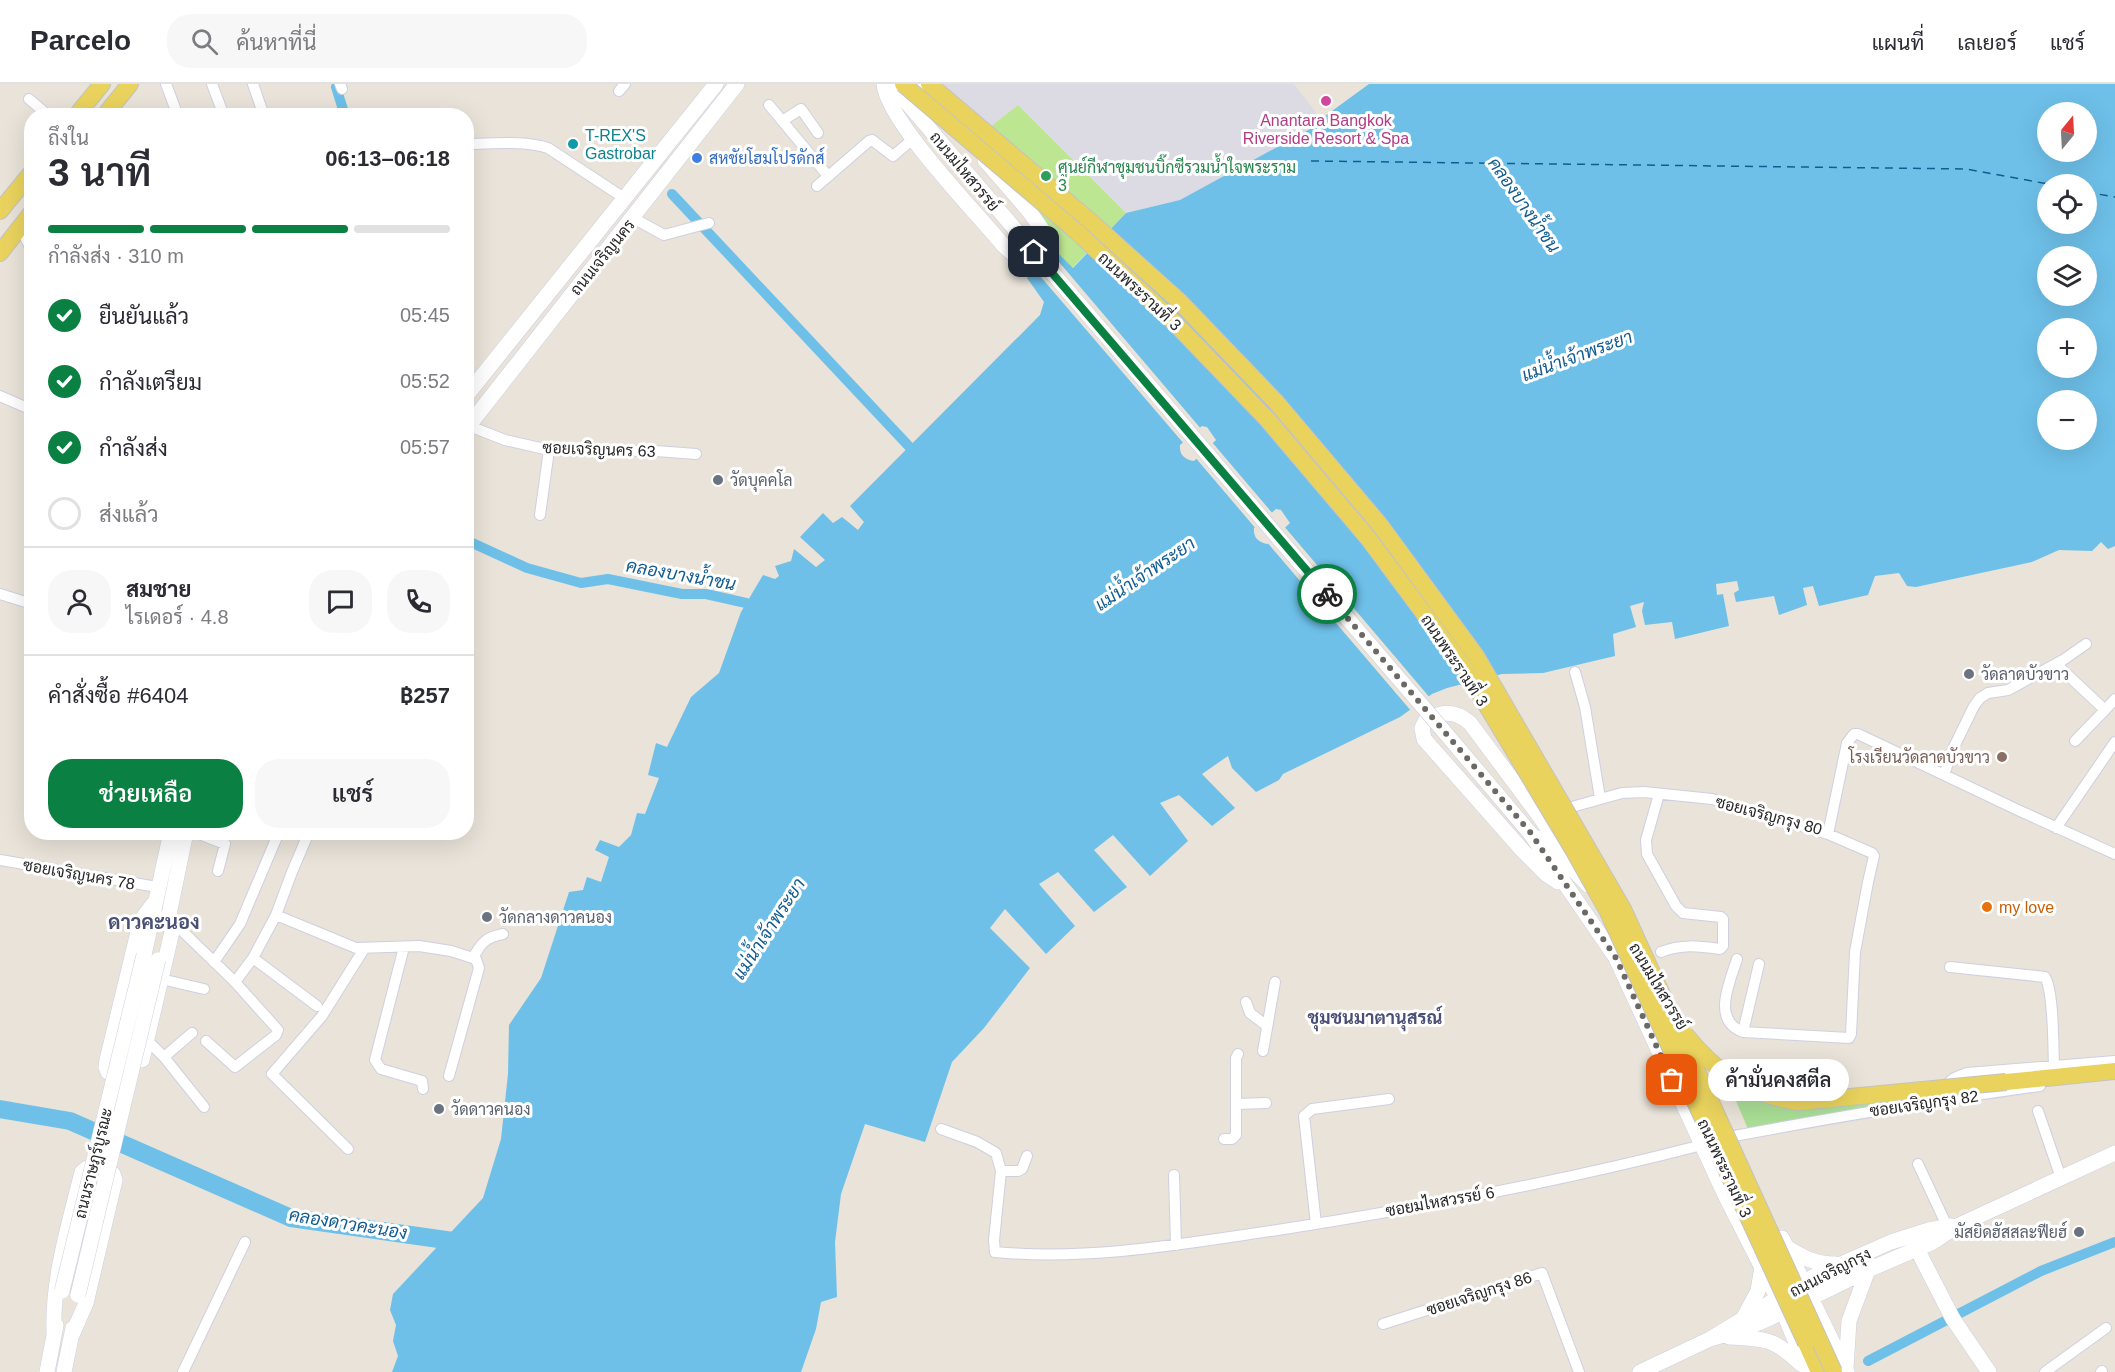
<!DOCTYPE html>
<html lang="th">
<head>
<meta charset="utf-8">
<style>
  :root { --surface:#fff; --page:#f7f7f7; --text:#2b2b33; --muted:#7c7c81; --line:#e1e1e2; --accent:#0b8043 }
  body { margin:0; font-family:Arial,Sarabun,sans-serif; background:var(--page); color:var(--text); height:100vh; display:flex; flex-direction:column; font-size:22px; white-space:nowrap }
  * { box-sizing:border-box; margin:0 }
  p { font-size:20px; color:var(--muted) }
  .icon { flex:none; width:33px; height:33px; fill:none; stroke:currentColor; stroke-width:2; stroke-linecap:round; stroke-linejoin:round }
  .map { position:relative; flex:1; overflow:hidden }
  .drawer { position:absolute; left:24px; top:24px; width:450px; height:732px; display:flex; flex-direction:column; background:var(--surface); border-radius:24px; box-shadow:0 6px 24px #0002 }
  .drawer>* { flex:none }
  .needle { width:39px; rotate:18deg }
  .tools { position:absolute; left:2037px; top:18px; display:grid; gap:12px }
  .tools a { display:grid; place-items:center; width:60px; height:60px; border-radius:50%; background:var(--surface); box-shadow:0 6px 24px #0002; font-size:30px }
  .pin { position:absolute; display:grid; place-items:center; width:51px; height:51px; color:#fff; margin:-26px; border-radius:12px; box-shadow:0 3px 9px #0006 }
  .courier { position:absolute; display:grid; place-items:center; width:60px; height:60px; margin:-30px; border:4px solid #0b8043; border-radius:50%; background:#fff; color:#222; box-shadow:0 2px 8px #0007 }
  .bubble { position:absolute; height:42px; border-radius:21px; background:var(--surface); box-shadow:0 6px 24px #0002; font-size:20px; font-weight:600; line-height:42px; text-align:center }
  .head em { font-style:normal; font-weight:600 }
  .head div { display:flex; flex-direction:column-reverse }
  .head { display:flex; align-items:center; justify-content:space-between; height:102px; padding:0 24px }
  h1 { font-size:39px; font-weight:600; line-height:45px }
  .bar { display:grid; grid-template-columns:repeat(4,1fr); gap:9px 6px; align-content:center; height:72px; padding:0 24px }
  .bar i { height:8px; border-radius:4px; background:var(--line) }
  .bar .active { background:var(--accent) }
  .bar p { grid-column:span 4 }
  .line { display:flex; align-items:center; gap:15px; padding:0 24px; border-top:2px solid var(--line) }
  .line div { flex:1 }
  .round { display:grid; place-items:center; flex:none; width:63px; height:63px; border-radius:24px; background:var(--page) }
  ol { padding:0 24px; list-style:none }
  li { display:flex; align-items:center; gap:18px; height:66px }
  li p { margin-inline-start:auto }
  li .icon { padding:6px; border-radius:50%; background:var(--accent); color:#fff; stroke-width:4 }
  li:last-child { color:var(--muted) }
  li i { width:33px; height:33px; border:3px solid var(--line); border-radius:50% }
  .cta { display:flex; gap:12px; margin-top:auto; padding:12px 24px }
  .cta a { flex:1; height:69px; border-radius:24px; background:var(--accent); color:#fff; font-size:24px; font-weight:600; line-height:69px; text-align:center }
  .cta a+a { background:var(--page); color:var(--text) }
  header { display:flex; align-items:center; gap:36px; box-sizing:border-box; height:84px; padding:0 30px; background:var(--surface); border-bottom:2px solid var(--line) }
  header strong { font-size:28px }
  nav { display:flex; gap:33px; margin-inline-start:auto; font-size:21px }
  .search { width:420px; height:54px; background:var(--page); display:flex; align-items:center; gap:15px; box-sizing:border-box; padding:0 21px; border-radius:24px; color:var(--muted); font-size:22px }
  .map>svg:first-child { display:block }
  .industrial { fill:#dcdae2 }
  .green { fill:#aadf96 }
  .pitch { fill:#bde692 }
  .water { fill:#6ec0e9; fill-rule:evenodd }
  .pier { fill:#e9e3d9 }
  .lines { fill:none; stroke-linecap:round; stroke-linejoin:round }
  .canal { stroke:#6ec0e9; stroke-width:10 }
  .river { stroke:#6ec0e9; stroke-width:18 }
  .ferry { stroke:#125c91; stroke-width:1.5; stroke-dasharray:8 6; stroke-linecap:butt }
  .street-casing { stroke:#ced0e0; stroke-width:12 }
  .secondary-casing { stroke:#ced0e0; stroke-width:16 }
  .primary-casing { stroke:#c3c3c3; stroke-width:18 }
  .street { stroke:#fff; stroke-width:10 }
  .secondary { stroke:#fff; stroke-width:15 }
  .primary { stroke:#ead35d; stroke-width:16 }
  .secondary-bridge-casing { stroke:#ced0e0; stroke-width:16; stroke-linecap:butt }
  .primary-bridge-casing { stroke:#c3c3c3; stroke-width:18; stroke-linecap:butt }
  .secondary-bridge { stroke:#fff; stroke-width:15 }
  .primary-bridge { stroke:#ead35d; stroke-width:16 }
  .done { stroke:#6b6965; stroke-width:6; stroke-dasharray:0 10.8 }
  .route { stroke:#0b8043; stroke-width:8 }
  .hotel-dot { fill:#d1479c; stroke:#fff; stroke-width:2 }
  .culture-dot { fill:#0f9aa8; stroke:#fff; stroke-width:2 }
  .shop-dot { fill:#3f7fe0; stroke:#fff; stroke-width:2 }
  .leisure-dot { fill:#2e9e5b; stroke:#fff; stroke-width:2 }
  .worship-dot { fill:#6b7280; stroke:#fff; stroke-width:2 }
  .education-dot { fill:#8d6e63; stroke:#fff; stroke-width:2 }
  .food-dot { fill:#e8710a; stroke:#fff; stroke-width:2 }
  .labels { text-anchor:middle; stroke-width:6; stroke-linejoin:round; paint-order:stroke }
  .hotel-label { font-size:16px; fill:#b23c85; stroke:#fff }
  .culture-label { font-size:16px; fill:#0d838f; stroke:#fff; text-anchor:start }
  .shop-label { font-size:16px; fill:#366cbe; stroke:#fff; text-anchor:start }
  .leisure-label { font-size:16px; fill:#27864d; stroke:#fff; text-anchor:start }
  .street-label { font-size:16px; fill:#272727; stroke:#fff }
  .worship-label { font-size:16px; fill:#5b616d; stroke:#fff; text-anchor:start }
  .education-label { font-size:16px; fill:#785e54; stroke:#fff; text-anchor:end }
  .food-label { font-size:16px; fill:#c56008; stroke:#fff; text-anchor:start }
  .water-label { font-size:18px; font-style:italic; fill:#125c91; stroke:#fff }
  .neighbourhood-label { font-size:18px; font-weight:bold; fill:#4a4f75; stroke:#fff }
  .quarter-label { font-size:20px; font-weight:bold; fill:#4a4f75; stroke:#fff }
</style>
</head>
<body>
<header>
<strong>Parcelo</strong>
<div class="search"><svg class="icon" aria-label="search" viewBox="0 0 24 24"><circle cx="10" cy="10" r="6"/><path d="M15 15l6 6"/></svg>ค้นหาที่นี่</div>
<nav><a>แผนที่</a><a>เลเยอร์</a><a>แชร์</a></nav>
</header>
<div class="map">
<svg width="2115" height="1288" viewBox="0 0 2115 1288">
  <rect width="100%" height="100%" fill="#e9e3d9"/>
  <path class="industrial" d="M931,0H1294L1321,35L1312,44L1180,116L1126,129L1018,21L986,46Z"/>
  <path class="green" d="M1730,1003L1776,1012L1942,1011L1748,1045Z"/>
  <path class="pitch" d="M1018,21L1126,129L1072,184L1059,170L975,55Z"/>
  <path class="water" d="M1369,0H2115V462L2108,465L2101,458L2092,467L2059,466L2032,478L1916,503L1907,502L1899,489L1875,492L1868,511L1819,522L1813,502L1803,504L1807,521L1779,531L1774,512L1736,518L1734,509L1739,506L1737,497L1716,500L1717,511L1723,510L1729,542L1675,555L1672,538L1645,541L1642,527L1644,518L1630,522L1636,543L1613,550L1615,572L1543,589L1502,590L1447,604L1432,610L1400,633L1283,690L1279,696L1256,708L1232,684L1228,672L1202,690L1235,724L1212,742L1179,711L1160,719L1188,757L1150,792L1113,751L1094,766L1127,803L1094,828L1058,788L1039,800L1075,842L1046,870L1005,825L990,844L1030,884L984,944L952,978L925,1058L865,1040L841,1110L835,1158L837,1213L821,1218L816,1245L801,1288H392L398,1272L393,1257L396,1241L390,1226L393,1210L483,1114L501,1055L508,990L509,941L541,894L569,808L583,806L587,793L601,798L609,773L595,766L600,756L619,763L631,751L637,729L645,730L659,694L648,691L656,659L667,663L691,613L719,589L741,528L763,491L775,495L779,492L775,482L791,477L794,465L816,483L825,476L800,453L823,429L833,439L842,433L858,446L864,438L850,422L1040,231L1044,218L1027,194L1059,170L1073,184L1126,129L1180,116L1312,44L1321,35ZM2048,28H2086V68H2048ZM2048,100H2086V140H2048ZM2048,172H2086V212H2048ZM2048,244H2086V284H2048ZM2048,316H2086V356H2048ZM1202,342L1207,343L1216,356L1194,377C1185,376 1179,371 1180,361ZM1276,425L1281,426L1290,439L1268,460C1259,459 1253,454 1254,444Z"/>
  <path class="pier" d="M1053,171L1202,346L1185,361L1034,185Z
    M1211,357L1274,431L1257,446L1194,372Z
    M1283,441L1431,615L1412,628L1266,457Z"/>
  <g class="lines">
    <path class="canal" d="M336,3L345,32
      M672,110L918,372
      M466,456L527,484L581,499L608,495L682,510H706L746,519L758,528
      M1868,1277L2041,1187L2115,1158"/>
    <path class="river" d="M0,1025L70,1037L291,1134L467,1159"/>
    <path class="ferry" d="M1311,77L1966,85L2048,100
      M2086,108L2115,113"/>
    <defs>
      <path id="street" d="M166,0L178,32
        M212,0L224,32
        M253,0L264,32
        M340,0L342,5
        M619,7L625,0
        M29,15L49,32
        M769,21L828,92
        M782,37L801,25L818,49
        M466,60C493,60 523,56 548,64L624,114
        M817,102L869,57L872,56L893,72L913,55
        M633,134L664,151L709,139
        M20,143L32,167
        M0,312L32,326
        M469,342L505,356L549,366L656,367L696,370
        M540,431L549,366
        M0,510L32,520
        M2056,580L2105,626L2115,615
        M1575,588L1585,623L1600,714
        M2075,657L2105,626
        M1944,691L1952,667L1974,622L1980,614L1988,609L2008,606L2063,576L2086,560
        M1659,710L1646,756L1647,770L1676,822L1683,829L1721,833L1723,835V862L1720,865C1698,862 1681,860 1661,868
        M1561,726L1622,709L1644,708L1712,715L1828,750L1847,659L1854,650H1858L2020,727L2115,770
        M2056,744L2115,658
        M194,748L225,760L218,787
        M0,776L157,803
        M276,831L356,864L419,862L451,867L476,875L479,884L449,992
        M174,839L235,898L278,946L276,951L235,983L206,957
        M404,863L375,976L381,985L422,997L423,1005
        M253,874L317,922
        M473,874C481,859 486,853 503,850
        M1737,875C1730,898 1711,936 1743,948L1849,954L1851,950L1855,868L1868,798L1874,772L1872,769L1828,750
        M214,878L240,840L279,748
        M1950,883L2045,893C2054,908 2053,962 2054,981
        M161,895L204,905
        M235,898L253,874L276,831L292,788L309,748
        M1246,918L1250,929L1267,942
        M1743,948L1759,880
        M147,956L164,973L204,1023
        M1263,967L1275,898
        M164,973L192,949
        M1945,1005C1950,994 1956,993 1967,989L2115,977
        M1237,1020L1266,1019
        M2038,1027L2061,1094
        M941,1045L977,1058L996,1069L1001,1087L994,1156L995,1168C1092,1177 1188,1159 1284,1145C1424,1123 1564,1097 1702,1061
        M1734,1052C1836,1033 1937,1016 2040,1002
        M1224,1055H1232L1236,1051V974L1238,970
        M348,1065L272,990L322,932L364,865
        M1918,1080L1947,1142
        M1001,1087H1018L1022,1085L1027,1072
        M1174,1091L1176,1161
        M1316,1140L1304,1032L1312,1025L1389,1015
        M1383,1240L1542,1189L1579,1288
        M183,1288L245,1158
        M2045,1288L2106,1244
        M2101,1288L2102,1287"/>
      <path id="secondary" d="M884,0C887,37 976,128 1003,161L1013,170L1025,172L1041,161L1044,153L1043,147L1029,127L985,76
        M891,0L1019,150
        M918,0L957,37
        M466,312L716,0
        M466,345L737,0
        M1187,346L1265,438
        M1442,645L1530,749L1616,874L1726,1113L1778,1215L1808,1288
        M1538,754L1559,771L1588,801
        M1558,798L1546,790L1523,767L1424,655L1422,644L1426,636C1442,627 1455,626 1470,639L1540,733L1563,767
        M167,840L186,748
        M144,871L171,748
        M142,976L174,839L168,831
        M127,992L108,988L106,983L107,976L139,844L144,832L154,819
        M1782,1154L1847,1288
        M1786,1163C1804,1174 1814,1180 1836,1180
        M1917,1165L1953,1235L1989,1288
        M1744,1233L1758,1207L1762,1183
        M54,1249C52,1194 69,1141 82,1088L87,1084L113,1090L115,1096L86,1219L72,1251
        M1729,1253C1767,1255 1773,1254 1801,1280
        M1710,1255L1744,1245L1770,1234L1868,1186L1933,1158L1957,1142L2115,1069
        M1846,1284L1849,1237L1868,1186
        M47,1288L56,1241
        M64,1288L73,1244
        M1640,1288L1710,1255L1818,1190L1891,1158L1929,1146L1951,1142"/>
      <path id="primary" d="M76,32L102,0
        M104,32L130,0
        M0,127L32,88
        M0,169L32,128
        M2006,998L2115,987
        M1806,1259L1819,1288"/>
    </defs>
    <use href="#street" class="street-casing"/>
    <use href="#secondary" class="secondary-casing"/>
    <use href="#primary" class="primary-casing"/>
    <use href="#street" class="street"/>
    <use href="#secondary" class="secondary"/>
    <use href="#primary" class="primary"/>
    <defs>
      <path id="secondary-bridge" d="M1019,150L1187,346
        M1265,438L1442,645
        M62,1207L144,871
        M78,1211L158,876"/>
      <path id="primary-bridge" d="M903,0L1077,148L1169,233L1267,335L1368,454L1463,582L1574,767L1607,826L1806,1259
        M929,0L1089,136L1180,218L1276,318L1380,441L1476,572L1623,825L1834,1288
        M1685,950C1716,989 1749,1011 1798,1018L2006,998"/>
    </defs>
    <use href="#secondary-bridge" class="secondary-bridge-casing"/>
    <use href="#primary-bridge" class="primary-bridge-casing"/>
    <use href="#secondary-bridge" class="secondary-bridge"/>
    <use href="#primary-bridge" class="primary-bridge"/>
  </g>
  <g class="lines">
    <path class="done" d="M1327,510L1530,748L1616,874L1672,996"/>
    <path class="route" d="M1034,168L1327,510"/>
  </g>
  <circle class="hotel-dot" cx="1326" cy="17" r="6"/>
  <circle class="culture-dot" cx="573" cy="60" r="6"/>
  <circle class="shop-dot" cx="697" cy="74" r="6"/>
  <circle class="leisure-dot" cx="1046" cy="92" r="6"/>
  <g class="worship-dot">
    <circle cx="718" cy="396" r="6"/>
    <circle cx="1969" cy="590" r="6"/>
    <circle cx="487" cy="833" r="6"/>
    <circle cx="439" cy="1025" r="6"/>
    <circle cx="2079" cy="1148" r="6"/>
  </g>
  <circle class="education-dot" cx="2002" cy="673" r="6"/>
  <circle class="food-dot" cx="1987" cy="823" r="6"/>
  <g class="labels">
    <g class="hotel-label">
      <text x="1326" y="42">Anantara Bangkok<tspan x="1326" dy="18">Riverside Resort &amp; Spa</tspan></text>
    </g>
    <g class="culture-label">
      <text x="585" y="57">T-REX'S<tspan x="585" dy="18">Gastrobar</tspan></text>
    </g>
    <g class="shop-label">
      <text x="709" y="80">สหชัยโฮมโปรดักส์</text>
    </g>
    <g class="leisure-label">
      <text x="1058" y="89">ศูนย์กีฬาชุมชนบิ๊กซีรวมน้ำใจพระราม<tspan x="1058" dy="18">3</tspan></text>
    </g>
    <g class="street-label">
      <text transform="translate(965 87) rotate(50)" y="6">ถนนมไหสวรรย์</text>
      <text transform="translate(602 173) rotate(-51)" y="6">ถนนเจริญนคร</text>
      <text transform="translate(1140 207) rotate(43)" y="6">ถนนพระรามที่ 3</text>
      <text transform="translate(599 365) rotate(2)" y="6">ซอยเจริญนคร 63</text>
      <text transform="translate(1455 576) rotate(56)" y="6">ถนนพระรามที่ 3</text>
      <text transform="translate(1769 731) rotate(15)" y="6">ซอยเจริญกรุง 80</text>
      <text transform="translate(79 790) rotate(10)" y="6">ซอยเจริญนคร 78</text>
      <text transform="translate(1659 902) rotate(59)" y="6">ถนนมไหสวรรย์</text>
      <text transform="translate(1924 1019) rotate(-8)" y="6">ซอยเจริญกรุง 82</text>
      <text transform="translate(93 1079) rotate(-76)" y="6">ถนนราษฎร์บูรณะ</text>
      <text transform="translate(1725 1084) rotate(65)" y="6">ถนนพระรามที่ 3</text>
      <text transform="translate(1440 1117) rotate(-10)" y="6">ซอยมไหสวรรย์ 6</text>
      <text transform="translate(1830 1188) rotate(-27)" y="6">ถนนเจริญกรุง</text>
      <text transform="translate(1479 1209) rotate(-18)" y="6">ซอยเจริญกรุง 86</text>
    </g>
    <g class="worship-label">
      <text x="730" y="402">วัดบุคคโล</text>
      <text x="1981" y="596">วัดลาดบัวขาว</text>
      <text x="499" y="839">วัดกลางดาวคนอง</text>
      <text x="451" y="1031">วัดดาวคนอง</text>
      <text x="2067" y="1154" text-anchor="end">มัสยิดฮัสสละฟียฮ์</text>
    </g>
    <g class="education-label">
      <text x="1990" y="679">โรงเรียนวัดลาดบัวขาว</text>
    </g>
    <g class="food-label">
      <text x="1999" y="829">my love</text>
    </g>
    <g class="water-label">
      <text transform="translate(1524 121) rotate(55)" y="6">คลองบางน้ำชน</text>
      <text transform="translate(1577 272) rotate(-20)" y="6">แม่น้ำเจ้าพระยา</text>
      <text transform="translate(1145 490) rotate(-34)" y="6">แม่น้ำเจ้าพระยา</text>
      <text transform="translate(681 491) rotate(10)" y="6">คลองบางน้ำชน</text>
      <text transform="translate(769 845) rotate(-57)" y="6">แม่น้ำเจ้าพระยา</text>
      <text transform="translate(348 1140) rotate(9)" y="6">คลองดาวคะนอง</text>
    </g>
    <g class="neighbourhood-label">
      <text x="1375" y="940">ชุมชนมาตานุสรณ์</text>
    </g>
    <g class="quarter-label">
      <text x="154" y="845">ดาวคะนอง</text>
    </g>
  </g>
</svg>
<div class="tools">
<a><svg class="needle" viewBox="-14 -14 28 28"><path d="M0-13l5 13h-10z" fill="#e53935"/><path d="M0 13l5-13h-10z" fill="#7c7c81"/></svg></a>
<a><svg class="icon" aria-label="locate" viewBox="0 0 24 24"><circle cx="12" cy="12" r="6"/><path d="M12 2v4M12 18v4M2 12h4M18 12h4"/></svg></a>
<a><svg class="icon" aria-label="layers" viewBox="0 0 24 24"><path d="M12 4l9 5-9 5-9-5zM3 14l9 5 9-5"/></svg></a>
<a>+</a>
<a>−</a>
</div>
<div class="pin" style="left:1672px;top:996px;background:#ea580c"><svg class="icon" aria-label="bag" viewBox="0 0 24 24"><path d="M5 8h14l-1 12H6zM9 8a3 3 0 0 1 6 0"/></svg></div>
<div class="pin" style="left:1034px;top:168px;background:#1f2937"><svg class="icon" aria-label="home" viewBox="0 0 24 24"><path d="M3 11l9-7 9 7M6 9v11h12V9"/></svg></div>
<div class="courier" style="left:1327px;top:510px"><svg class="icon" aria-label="bike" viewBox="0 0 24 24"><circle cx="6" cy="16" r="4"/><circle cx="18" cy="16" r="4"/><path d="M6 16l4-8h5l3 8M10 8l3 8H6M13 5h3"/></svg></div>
<div class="bubble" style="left:1708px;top:975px;width:141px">ค้ามั่นคงสตีล</div>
<section class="drawer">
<div class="head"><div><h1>3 นาที</h1><p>ถึงใน</p></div><em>06:13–06:18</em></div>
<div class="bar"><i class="active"></i><i class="active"></i><i class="active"></i><i></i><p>กำลังส่ง · 310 m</p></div>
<ol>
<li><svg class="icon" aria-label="check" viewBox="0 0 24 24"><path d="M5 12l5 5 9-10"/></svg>ยืนยันแล้ว<p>05:45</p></li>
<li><svg class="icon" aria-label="check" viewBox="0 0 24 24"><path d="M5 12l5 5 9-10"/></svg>กำลังเตรียม<p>05:52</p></li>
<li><svg class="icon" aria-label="check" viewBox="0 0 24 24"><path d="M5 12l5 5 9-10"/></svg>กำลังส่ง<p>05:57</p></li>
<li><i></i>ส่งแล้ว</li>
</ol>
<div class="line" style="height:108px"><a class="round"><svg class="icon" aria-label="person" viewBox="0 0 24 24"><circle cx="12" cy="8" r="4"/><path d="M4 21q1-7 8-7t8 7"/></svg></a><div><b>สมชาย</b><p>ไรเดอร์ · 4.8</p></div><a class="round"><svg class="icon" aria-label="chat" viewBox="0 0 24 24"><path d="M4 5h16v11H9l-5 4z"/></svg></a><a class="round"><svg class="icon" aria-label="phone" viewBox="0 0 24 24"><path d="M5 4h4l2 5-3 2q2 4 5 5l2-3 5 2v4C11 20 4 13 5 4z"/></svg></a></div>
<div class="line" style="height:78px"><div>คำสั่งซื้อ #6404</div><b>฿257</b></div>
<div class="cta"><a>ช่วยเหลือ</a><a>แชร์</a></div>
</section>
</div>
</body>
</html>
